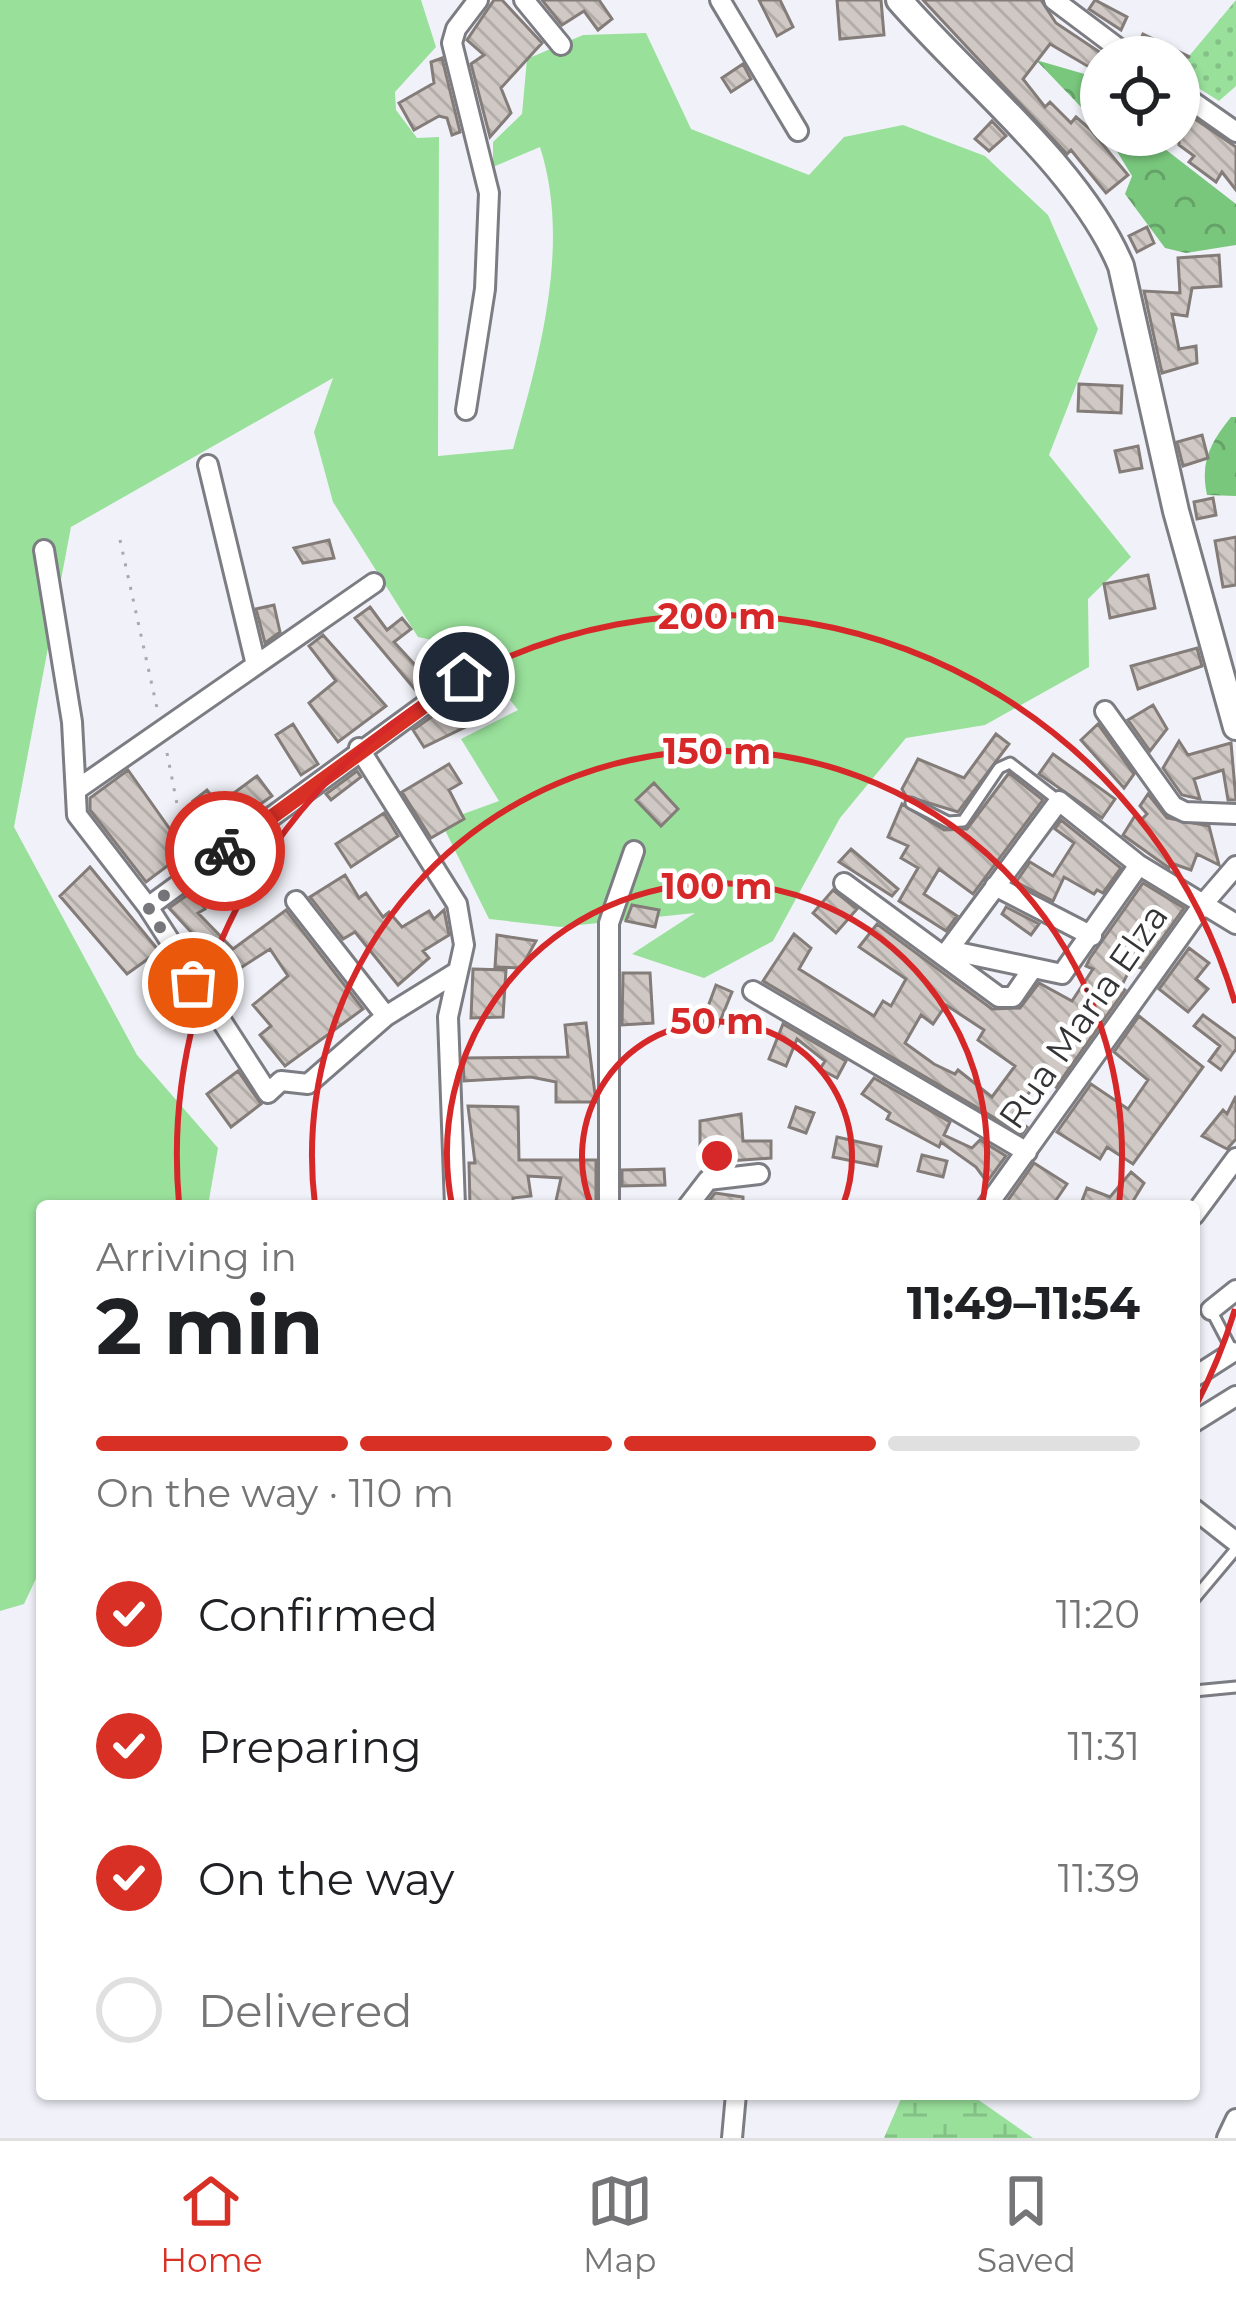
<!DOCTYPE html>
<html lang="en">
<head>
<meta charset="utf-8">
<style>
  :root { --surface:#fff; --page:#f2f2f2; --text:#202124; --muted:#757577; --line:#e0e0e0; --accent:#d93025 }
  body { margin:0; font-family:Montserrat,sans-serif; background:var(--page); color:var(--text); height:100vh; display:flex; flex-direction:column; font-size:45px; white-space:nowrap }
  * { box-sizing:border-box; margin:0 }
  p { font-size:39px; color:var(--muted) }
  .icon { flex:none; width:66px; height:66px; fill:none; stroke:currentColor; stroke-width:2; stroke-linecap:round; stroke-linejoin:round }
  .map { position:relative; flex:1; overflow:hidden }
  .sheet { position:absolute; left:36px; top:1200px; width:1164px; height:900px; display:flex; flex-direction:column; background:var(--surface); border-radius:12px; box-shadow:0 3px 9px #0004 }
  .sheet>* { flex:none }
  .buttons { position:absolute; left:1080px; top:36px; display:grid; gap:24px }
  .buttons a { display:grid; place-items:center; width:120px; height:120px; border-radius:50%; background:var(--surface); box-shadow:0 3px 9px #0004; font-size:60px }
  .pin { position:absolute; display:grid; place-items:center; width:102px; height:102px; color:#fff; margin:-51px; border:6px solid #fff; border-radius:50%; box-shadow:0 3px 12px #0007 }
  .courier { position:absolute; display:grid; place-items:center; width:120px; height:120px; margin:-60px; border:9px solid #d93025; border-radius:50%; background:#fff; color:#222; box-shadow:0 3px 15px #0007 }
  .headline em { font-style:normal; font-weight:700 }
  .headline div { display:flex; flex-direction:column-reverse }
  .headline { display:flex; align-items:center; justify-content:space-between; height:204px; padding:0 60px }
  h1 { font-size:78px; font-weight:700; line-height:90px }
  .bar { display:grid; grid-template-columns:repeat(4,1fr); gap:18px 12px; align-content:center; height:144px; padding:0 60px }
  .bar i { height:15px; border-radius:9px; background:var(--line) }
  .bar .current { background:var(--accent) }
  .bar p { grid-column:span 4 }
  ol { padding:0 60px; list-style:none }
  li { display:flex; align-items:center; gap:36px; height:132px }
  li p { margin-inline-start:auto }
  li .icon { padding:12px; border-radius:50%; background:var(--accent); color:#fff; stroke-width:4 }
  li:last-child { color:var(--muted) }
  li i { width:66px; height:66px; border:6px solid var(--line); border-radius:50% }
  .tabs { display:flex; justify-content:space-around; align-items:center; height:168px; border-top:3px solid var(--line); background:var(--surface); font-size:33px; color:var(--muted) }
  .tabs a { display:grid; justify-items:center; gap:6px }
  .tabs .current { color:var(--accent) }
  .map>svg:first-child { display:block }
  .grass { fill:url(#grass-dots) }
  .forest { fill:url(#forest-crowns) }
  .wetland { fill:url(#wetland-marsh) }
  .park { fill:#99e09b }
  .building { fill:url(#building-back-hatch); stroke:#837c78; stroke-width:3; fill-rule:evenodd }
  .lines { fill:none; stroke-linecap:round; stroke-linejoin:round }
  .service-casing { stroke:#7c7c83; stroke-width:15 }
  .minor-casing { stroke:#7c7c83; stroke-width:24 }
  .tertiary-casing { stroke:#7c7c83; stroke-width:30 }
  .path { stroke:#a8a9ae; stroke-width:3; stroke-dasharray:3 9; stroke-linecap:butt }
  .service { stroke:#fff; stroke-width:9 }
  .minor { stroke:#fff; stroke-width:18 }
  .tertiary { stroke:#fff; stroke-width:24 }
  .done { stroke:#76767b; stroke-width:12; stroke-dasharray:0 21.6 }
  .route { stroke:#d93025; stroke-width:15 }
  .ring { fill:none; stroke:#d62828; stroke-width:6 }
  .labels { text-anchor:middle; stroke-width:9; stroke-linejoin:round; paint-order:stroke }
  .street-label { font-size:36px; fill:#343437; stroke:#fff }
  .centre { fill:#d62828; stroke:#fff; stroke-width:6 }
  .ring-label { font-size:36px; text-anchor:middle; font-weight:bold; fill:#d62828; stroke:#fff; stroke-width:9; stroke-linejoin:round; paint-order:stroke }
</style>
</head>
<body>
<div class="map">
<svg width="1236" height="2138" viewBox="0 0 1236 2138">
  <defs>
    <pattern id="grass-dots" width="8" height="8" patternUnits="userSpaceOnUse" patternTransform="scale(3)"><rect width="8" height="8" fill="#99e09b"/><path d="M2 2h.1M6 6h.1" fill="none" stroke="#84c186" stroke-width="1.8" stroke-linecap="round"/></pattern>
    <pattern id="forest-crowns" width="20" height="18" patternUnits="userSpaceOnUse" patternTransform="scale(3)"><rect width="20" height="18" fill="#79c77d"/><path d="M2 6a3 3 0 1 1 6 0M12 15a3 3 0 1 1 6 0" fill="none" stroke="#64a267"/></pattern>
    <pattern id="wetland-marsh" width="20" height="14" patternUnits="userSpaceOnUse" patternTransform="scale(3)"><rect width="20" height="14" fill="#99e09b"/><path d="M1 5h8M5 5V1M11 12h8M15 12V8" fill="none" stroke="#84c186"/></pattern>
    <pattern id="building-back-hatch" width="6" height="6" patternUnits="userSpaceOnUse" patternTransform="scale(3)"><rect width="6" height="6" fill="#cfc8c4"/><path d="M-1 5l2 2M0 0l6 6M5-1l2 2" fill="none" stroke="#b2aca9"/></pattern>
  </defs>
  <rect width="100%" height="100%" fill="#f1f2f9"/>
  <path class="grass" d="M1236,0V86L1219,101L1179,76V68Z"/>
  <path class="forest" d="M1036,60L1088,75L1101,91V128Z
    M1107,135H1165V149L1236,204V245L1186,253L1165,248L1125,194L1132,176Z
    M1231,417H1236V496L1207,495C1200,462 1210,443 1231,417Z"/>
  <path class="wetland" d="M903,2094H970L1033,2138H884Z"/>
  <path class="park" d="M0,0H421L436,47L395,92L396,110L417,138L439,137L438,456L513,449C540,354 571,244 540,147L493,167V142L522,114L527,59L583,35L646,33L691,129L809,175L844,137L903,125L985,156L1048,215L1098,329L1049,455L1131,557L1088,599L1089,667L985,725L906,738L840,818L773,941L704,978L632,954L695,913L560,927L489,919L441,822L499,801L461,739L518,710L468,648L418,637L333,502L314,432L333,378L71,527L14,827L137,1055L218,1148L208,1206H42V1566L24,1604L0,1611Z"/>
  <path class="building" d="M494,0H502L542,43L501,88L511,113L490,137L471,64L484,55L467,40Z
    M542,0H599L612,19L598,30L584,11L562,25Z
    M759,0H780L793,27L777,36Z
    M837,0H881L884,35L840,39Z
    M923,0H1041L1056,23L1101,53V74L1050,44L1023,79L1045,107L1050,102L1071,123L1076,117L1090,129L1128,175L1106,193L1071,150L1067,154Z
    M1095,0L1127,17L1121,30L1089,9Z
    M1143,34L1190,57H1159L1138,46Z
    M442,58L460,132L452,135L447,118L439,116L414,130L399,103L434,83L431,62Z
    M743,64L751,79L731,92L722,78Z
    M1179,108L1236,147V190L1222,172L1216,182L1189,162L1194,156L1179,145Z
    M992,121L1006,136L989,151L975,139Z
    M1147,227L1154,243L1137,252L1129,236Z
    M1219,255L1221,286L1192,288L1187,316L1172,314L1179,349L1196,346L1197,363L1162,373L1144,291L1180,293L1178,258Z
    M1079,384L1122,386L1121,413L1078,411Z
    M1202,435L1208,458L1183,466L1177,442Z
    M1138,446L1142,468L1120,472L1115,451Z
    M1213,498L1216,515L1197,519L1194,502Z
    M1236,537V585L1223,587L1215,541Z
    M329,540L334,558L303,563L294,548Z
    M1148,575L1155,608L1110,618L1104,584Z
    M274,605L280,632L265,643L256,609Z
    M370,607L387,630L402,618L411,629L394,642L417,667L434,651L448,666L418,693L355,618Z
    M323,635L386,706L338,742L309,703L336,681L309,646Z
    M1197,648L1202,666L1138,689L1131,666Z
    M465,693L474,708L485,702L492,714L424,747L413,730Z
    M1153,705L1167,729L1150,751L1128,720Z
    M293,724L318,764L301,775L276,735Z
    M1098,724L1134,774L1124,788L1081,740Z
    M996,734L1009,744L958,812L906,796L902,789L918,759L964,778Z
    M1179,741L1188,755L1231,743L1236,800H1228L1223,770L1194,779L1200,799L1182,795L1163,768Z
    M1053,754L1115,799L1102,818L1039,774Z
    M449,764L461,783L449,790L464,819L431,838L402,792Z
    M128,770L186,852L146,882L90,810V798Z
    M357,771L361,777L331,800L326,794Z
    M1009,773L1043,800L973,894L939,869L924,894L957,916L946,931L899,901L918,868L901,858L908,846L888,837L902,804L944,830L967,829Z
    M257,776L272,796L218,834L193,801L207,790L214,799L234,793Z
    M654,783L678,809L661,826L636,800Z
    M1148,794L1167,818L1209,826L1219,865L1197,854L1191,870L1171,863L1169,868L1123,835L1136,814L1142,819L1147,814L1140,806Z
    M384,813L398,836L351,867L336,844Z
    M1061,820L1121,868L1103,893L1097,890L1094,894L1064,877L1053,901L1016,882L1030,862L1053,876L1074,843L1055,829Z
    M250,849L263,866L236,885L224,868Z
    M851,849L898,889L892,896L839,862Z
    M90,867L159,951L127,974L60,896Z
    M345,875L359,898L366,893L383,917L389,912L402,927L429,911L434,919L444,910L449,935L423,951L429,958L398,985L355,932L343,939L310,897Z
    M1143,883L1184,908L1141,968L1132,965L1121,987L1125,990L1056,1087L1042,1075L1012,1116L1027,1127L1022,1134L763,981L794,934L811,948L799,969L874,1016L883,1001L891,1006L906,979L859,947L877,924L992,1009L1020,1008L1039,983L1072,1001L1093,969L1086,966L1090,958ZM946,1005L984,1030L978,1040L1015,1066L992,1097L958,1070L955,1074L934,1064L905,1043L921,1015L933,1024Z
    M833,890L857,909L836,933L813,913Z
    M193,891L205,909L198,913L233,949L286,910L363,1009L285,1066L260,1035L271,1026L253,1005L288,976L270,949L214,985L193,952L203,945L169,908Z
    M632,905L659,910L655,927L626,921Z
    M1006,907L1039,924L1031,935L1002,914Z
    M497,935L536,941L521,968L495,967Z
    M1189,948L1209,963L1196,979L1208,989L1188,1012L1159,989Z
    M473,969L506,970L503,1017L471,1018Z
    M623,973H650L653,1023L622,1025Z
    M716,985L732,992L718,1026L703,1020Z
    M1203,1015L1236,1039V1049L1221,1070L1209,1061L1220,1046L1194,1026Z
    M1139,1016L1203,1067L1133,1164L1107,1147L1100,1159L1057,1132L1091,1084L1128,1109L1148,1080L1114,1052Z
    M586,1023L596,1102H556V1082L531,1077L464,1081L463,1058L568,1057L565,1025Z
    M783,1024L846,1061L837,1078L820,1069L825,1061L797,1039L786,1066L769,1059Z
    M238,1071L261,1104L231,1127L207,1094Z
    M874,1078L950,1122L944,1135L972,1148L980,1140L1006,1156L987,1182L976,1167L941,1142L939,1147L887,1119L890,1113L862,1094Z
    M1236,1096V1139L1227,1149L1202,1136L1223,1110L1227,1114Z
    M468,1106L518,1107L519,1160H596V1204L556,1201L561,1178L528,1176L531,1196L513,1198V1206H470L469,1163H475Z
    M796,1107L814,1113L806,1133L789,1127Z
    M741,1114L743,1141H771V1158L700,1163V1121Z
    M837,1137L881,1147L877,1166L833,1157Z
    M922,1155L947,1161L943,1177L918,1171Z
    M1034,1163L1067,1184L1052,1206H1004Z
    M664,1169L665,1185L622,1186V1170Z
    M1131,1172L1144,1183L1130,1206L1082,1201L1087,1188L1110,1197Z
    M715,1193L743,1197V1206H705Z"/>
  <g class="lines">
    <defs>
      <path id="service" d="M911,803L948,822L963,821L999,768L1010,763L1059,801
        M1211,1310L1233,1352
        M1194,1599L1236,1549
        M1194,1691L1236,1687"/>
      <path id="minor" d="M524,0L561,45
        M720,0L798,131
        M1054,0L1130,57
        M1179,92L1236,132
        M466,410L485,289L489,193L452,43L456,29L478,0
        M208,465L256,665
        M44,550L72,722L77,815L148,907L268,1093L281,1081L308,1084L386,1016L457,972
        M1105,711L1173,806L1185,812L1236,814
        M359,748L457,904L464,945L448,1017L455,1206
        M79,788L374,583
        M844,883L999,997H1013L1031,971
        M995,886L1092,936
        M296,901L386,1016
        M148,907L463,677
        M948,950L1062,974L1139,865
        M944,956L1059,801L1139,865L1236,924
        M753,991L1027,1152
        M609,1206V923L634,851
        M688,1206L708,1180L759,1174
        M987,1206L1204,903L1236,866
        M1194,1215L1236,1158
        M1211,1310L1236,1290
        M1194,1377L1233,1352
        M1194,1422L1236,1396
        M1194,1509L1236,1542
        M732,2138L736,2094
        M1227,2138L1236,2119"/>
      <path id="tertiary" d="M899,0C970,82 1080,168 1121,266L1176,511L1236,727"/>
    </defs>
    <use href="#service" class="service-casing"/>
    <use href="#minor" class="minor-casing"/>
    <use href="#tertiary" class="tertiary-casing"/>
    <path class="path" d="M120,540L157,708
      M167,753L177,804L202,843"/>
    <use href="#service" class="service"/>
    <use href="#minor" class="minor"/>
    <use href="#tertiary" class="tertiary"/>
  </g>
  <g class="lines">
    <path class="done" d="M193,983L148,907L225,851"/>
    <path class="route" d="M225,851L464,677"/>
  </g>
  <g class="ring">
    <path d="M591 1205A135 135 0 1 1 843 1205"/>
    <path d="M452 1205A270 270 0 1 1 982 1205"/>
    <path d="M315 1205A405 405 0 1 1 1119 1205"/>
    <path d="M1235 1309A540 540 0 0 1 1196 1405M179 1203A540 540 0 0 1 1235 1003"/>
  </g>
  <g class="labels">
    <g class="street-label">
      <text transform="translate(1083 1016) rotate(-55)" y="13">Rua Maria Elza</text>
    </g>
  </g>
  <circle cx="717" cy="1156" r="18" class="centre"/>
  <g class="ring-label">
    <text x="717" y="629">200 m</text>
    <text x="717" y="764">150 m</text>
    <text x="717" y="899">100 m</text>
    <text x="717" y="1034">50 m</text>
  </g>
</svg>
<div class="buttons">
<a><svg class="icon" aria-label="locate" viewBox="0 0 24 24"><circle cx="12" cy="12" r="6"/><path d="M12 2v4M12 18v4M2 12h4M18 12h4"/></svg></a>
</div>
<div class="pin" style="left:193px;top:983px;background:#ea580c"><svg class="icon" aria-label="bag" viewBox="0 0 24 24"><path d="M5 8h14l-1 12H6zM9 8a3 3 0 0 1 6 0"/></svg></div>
<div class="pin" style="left:464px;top:677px;background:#1f2937"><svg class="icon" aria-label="home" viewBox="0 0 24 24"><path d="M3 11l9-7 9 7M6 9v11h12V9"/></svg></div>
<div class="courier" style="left:225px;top:851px"><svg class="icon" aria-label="bike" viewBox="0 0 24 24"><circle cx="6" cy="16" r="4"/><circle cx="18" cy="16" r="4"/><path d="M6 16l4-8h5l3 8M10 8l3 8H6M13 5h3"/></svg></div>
<section class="sheet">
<div class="headline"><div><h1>2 min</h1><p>Arriving in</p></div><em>11:49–11:54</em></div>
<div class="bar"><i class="current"></i><i class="current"></i><i class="current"></i><i></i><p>On the way · 110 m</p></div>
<ol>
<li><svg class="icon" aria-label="check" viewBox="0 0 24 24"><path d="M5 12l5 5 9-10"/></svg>Confirmed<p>11:20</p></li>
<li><svg class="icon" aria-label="check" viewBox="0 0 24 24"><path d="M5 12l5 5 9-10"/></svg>Preparing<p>11:31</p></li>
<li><svg class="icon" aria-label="check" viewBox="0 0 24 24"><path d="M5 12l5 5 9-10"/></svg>On the way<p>11:39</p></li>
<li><i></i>Delivered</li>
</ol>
</section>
</div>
<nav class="tabs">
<a class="current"><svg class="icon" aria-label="home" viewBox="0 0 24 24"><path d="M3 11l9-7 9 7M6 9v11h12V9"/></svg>Home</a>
<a><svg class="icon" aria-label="map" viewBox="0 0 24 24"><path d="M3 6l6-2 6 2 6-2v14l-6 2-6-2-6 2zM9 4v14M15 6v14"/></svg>Map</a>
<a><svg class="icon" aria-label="saved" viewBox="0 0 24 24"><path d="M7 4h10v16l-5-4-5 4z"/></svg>Saved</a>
</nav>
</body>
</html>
